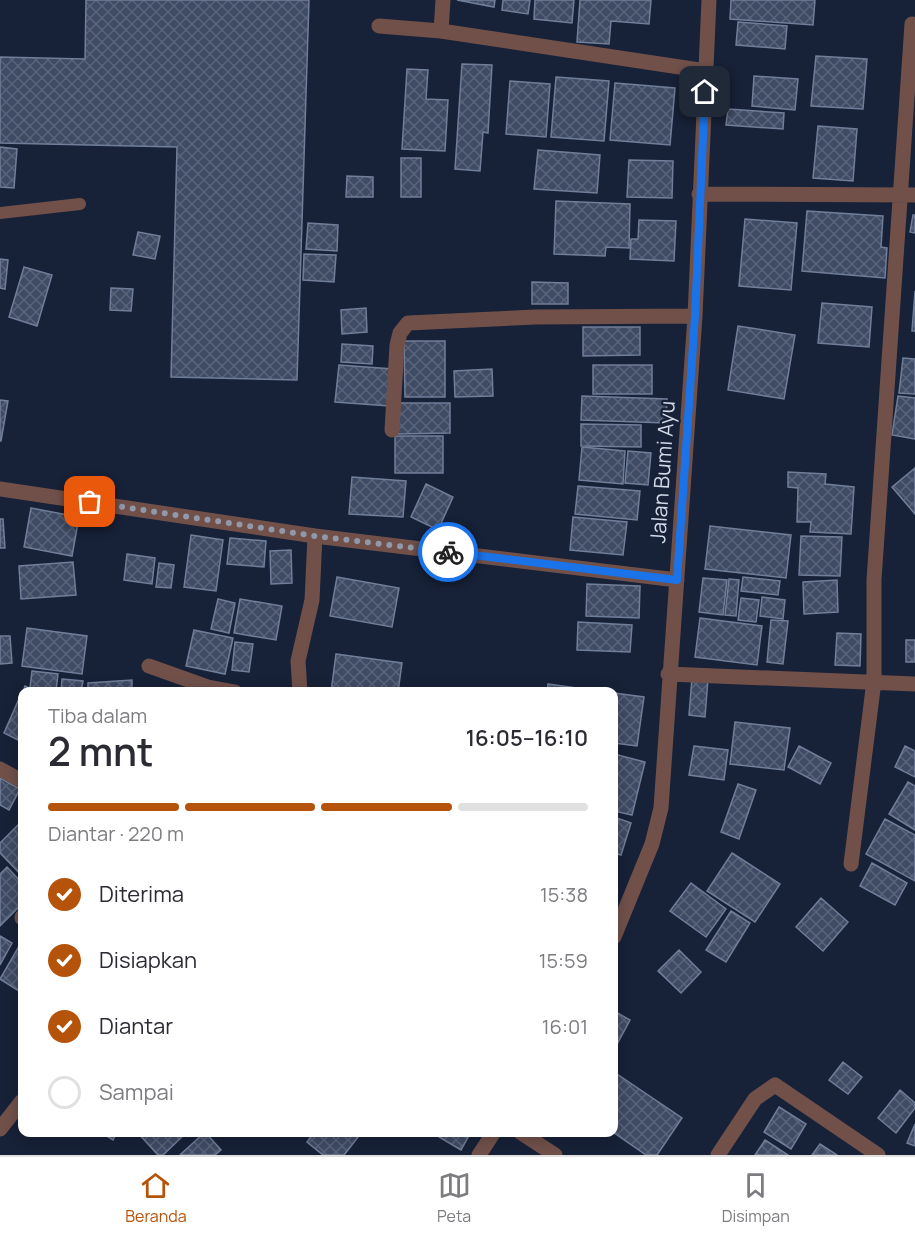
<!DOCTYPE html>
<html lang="id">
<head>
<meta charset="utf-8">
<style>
  :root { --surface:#fff; --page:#f2f2f3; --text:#2b2b33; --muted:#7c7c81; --line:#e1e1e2; --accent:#b45309 }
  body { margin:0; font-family:Manrope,sans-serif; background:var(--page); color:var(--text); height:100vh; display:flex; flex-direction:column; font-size:22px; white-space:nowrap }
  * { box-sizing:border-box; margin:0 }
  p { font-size:20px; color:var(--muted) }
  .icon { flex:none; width:33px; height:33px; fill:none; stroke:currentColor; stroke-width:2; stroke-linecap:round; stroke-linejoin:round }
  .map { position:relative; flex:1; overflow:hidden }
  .side { position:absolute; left:18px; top:687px; width:600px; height:450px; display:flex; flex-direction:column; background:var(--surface); border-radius:12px; box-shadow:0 3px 15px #0003 }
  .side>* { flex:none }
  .pin { position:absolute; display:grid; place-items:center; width:51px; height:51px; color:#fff; margin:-26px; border-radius:12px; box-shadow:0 3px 9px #0006 }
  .courier { position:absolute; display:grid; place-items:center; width:60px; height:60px; margin:-30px; border:4px solid #1a73e8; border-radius:50%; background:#fff; color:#222; box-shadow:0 2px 8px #0007 }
  .head em { font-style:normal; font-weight:600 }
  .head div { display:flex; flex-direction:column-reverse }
  .head { display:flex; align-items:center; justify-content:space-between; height:102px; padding:0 30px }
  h1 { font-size:39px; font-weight:600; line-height:45px }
  .bar { display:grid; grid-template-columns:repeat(4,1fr); gap:9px 6px; align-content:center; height:72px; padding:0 30px }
  .bar i { height:8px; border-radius:4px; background:var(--line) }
  .bar .selected { background:var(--accent) }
  .bar p { grid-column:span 4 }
  ol { padding:0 30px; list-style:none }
  li { display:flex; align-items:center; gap:18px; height:66px }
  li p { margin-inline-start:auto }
  li .icon { padding:6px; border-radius:50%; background:var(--accent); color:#fff; stroke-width:4 }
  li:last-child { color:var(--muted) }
  li i { width:33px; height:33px; border:3px solid var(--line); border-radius:50% }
  .tabs { display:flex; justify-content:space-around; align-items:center; height:84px; border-top:2px solid var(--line); background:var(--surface); font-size:16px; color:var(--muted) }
  .tabs a { display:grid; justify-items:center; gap:3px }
  .tabs .selected { color:var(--accent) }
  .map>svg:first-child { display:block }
  .building { fill:url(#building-cross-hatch); stroke:#717e99; stroke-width:1.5 }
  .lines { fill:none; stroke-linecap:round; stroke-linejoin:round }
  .lane { stroke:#71504a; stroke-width:12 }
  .street { stroke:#71504a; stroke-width:15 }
  .done { stroke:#9098a9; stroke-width:6; stroke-dasharray:0 10.8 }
  .route { stroke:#1a73e8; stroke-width:8 }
  .labels { text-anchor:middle; stroke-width:4.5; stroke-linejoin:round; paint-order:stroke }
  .street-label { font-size:21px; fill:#d1d8e7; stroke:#172137 }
</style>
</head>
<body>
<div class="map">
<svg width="915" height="1155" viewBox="0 0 915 1155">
  <defs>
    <pattern id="building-cross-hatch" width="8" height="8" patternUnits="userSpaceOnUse" patternTransform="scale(1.5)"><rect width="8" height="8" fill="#3f4b64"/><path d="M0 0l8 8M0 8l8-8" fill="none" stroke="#5a647a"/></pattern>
  </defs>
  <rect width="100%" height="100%" fill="#172137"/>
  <path class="building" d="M86,0H309L297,380L171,377L177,147L0,143V57L85,59Z
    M457,0H495L494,7Z
    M503,0H530L528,14L502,10Z
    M535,0H574L572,23L534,19Z
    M580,0H651L649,24L611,21L609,44L577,42Z
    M731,0H815L813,25L730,19Z
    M738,22L787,26L785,49L736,45Z
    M816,56L867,59L863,109L811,106Z
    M462,64L492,65L488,133L483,132L480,171L455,169Z
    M407,69L428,70L426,99L448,100L445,151L402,149Z
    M754,76L798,79L795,110L752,106Z
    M556,77L609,81L604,141L551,137Z
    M510,81L550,84L546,137L506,134Z
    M615,83L675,88L670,145L610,140Z
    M728,109L784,113L783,129L726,125Z
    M818,126L857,129L853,181L813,178Z
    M0,147L17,149L14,188L0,187Z
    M538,150L600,155L597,193L534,189Z
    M401,158H421V197H401Z
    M629,160L673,161L672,198L627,197Z
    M347,176L373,177V197H346Z
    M556,201L630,204L629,248L606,247L605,256L554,254Z
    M807,211L883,216L881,247L887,248L885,278L802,271Z
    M913,215H915V233L910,232Z
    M745,219L797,223L791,290L739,286Z
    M639,220L676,221L674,261L630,259L631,239H638Z
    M308,223L338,225L337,251L306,249Z
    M138,232L160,236L155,259L133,255Z
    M304,254L336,255L334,282L303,280Z
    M0,259L8,260L5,289L0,288Z
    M24,267L52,275L37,326L9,317Z
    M532,282L568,283V304H532Z
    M111,288L133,289L131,311L110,310Z
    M915,291V331H912Z
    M822,303L872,307L869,347L818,343Z
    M366,308L367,332L342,334L341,310Z
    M738,326L795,335L784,399L728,390Z
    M583,327H640V355L583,356Z
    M404,341H445V397H405Z
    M342,344L373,346L372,364L341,362Z
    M903,358L915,359V394L899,393Z
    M339,365L393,369L389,406L335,402Z
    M593,365H652V394H593Z
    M492,369L493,396L455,397L454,371Z
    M582,396L667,399L666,423L581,420Z
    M898,396L915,398V439L892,435Z
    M0,400L8,401L1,441H0Z
    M398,403H450V433L398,434Z
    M581,424L641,425V447L581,446Z
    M395,436H443V473H395Z
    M582,447L625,451L623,484L579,480Z
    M628,451L651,453L648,485L625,483Z
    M915,468V514L892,487Z
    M788,472L826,474L825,484L854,487L851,534L810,532L811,522H797L798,488L788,487Z
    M352,477L406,481L403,517L349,514Z
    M426,484L453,497L438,530L411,517Z
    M578,486L640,491L637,520L575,514Z
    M31,508L79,517L72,556L24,547Z
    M573,517L627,522L623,555L570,550Z
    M0,519H3L5,548H0Z
    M710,526L791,535L786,578L705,569Z
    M191,535L223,540L216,591L184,587Z
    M801,536L842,537L840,576L799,575Z
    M230,538L266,541L264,567L227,564Z
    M291,550L292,583L271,584L270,551Z
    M127,554L155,558L152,584L124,580Z
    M73,562L76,595L21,599L19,566Z
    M159,563L174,565L171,588L156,587Z
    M337,577L399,588L392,627L330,616Z
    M743,577L780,581L778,595L741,591Z
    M703,578L727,580L723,615L699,612Z
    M729,579L739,580L736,616L725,615Z
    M837,580L838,612L804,614L803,582Z
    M587,584L640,586L639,618L586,616Z
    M762,597L785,600L783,619L760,616Z
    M741,598L759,600L756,622L738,620Z
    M218,599L235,603L229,633L211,629Z
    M240,599L282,606L276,640L234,633Z
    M700,618L762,626L757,665L695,657Z
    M771,620L788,621L783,664L767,662Z
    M578,622L632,625L630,652L577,650Z
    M27,628L87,636L82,674L22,666Z
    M194,630L233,638L225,674L186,666Z
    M837,633L861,634L860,666L835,665Z
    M0,636H10L12,663L0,664Z
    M906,640H915V662H906Z
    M235,642L253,644L249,672L232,670Z
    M336,654L402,663L398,692H331Z
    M32,671L58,674L56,691L30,688Z
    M692,678L708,679L705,717L689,715Z
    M62,679L83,681L81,692H61Z
    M132,680V692H88V683Z
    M548,684L606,692H547Z
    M25,686L36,692H23Z
    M22,692V742L4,733Z
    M614,693L644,697L637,746L614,743Z
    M735,722L790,728L784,770L730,764Z
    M694,746L728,750L724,780L689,775Z
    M799,746L831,763L820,784L788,767Z
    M905,746L915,751V777L895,767Z
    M614,754L645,762L632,815L614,811Z
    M0,778L20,789L9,810L0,805Z
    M908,782L915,786V830L889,814Z
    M738,784L756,790L739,839L721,832Z
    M614,817L631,823L621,855L614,853Z
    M885,819L915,835V881L866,854Z
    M22,821V876L0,853V843Z
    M732,853L780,884L755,922L707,891Z
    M872,863L907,883L895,905L860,886Z
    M7,867L22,883V904L0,926V874Z
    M691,883L726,909L706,937L670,911Z
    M821,898L848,922L823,951L796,927Z
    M731,911L750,923L726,962L706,950Z
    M0,936L12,943L0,965Z
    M22,941V993L0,979Z
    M679,950L701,972L681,993L658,971Z
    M614,1011L630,1020L614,1050Z
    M843,1062L862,1077L848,1094L829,1080Z
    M614,1072L682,1118L657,1155H646L613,1132Z
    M900,1090L915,1103V1108L896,1133L878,1118Z
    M779,1107L806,1124L791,1149L764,1132Z
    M915,1124V1146L907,1143Z
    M100,1132H117L113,1140Z
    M137,1132H187L163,1155H158Z
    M205,1132L221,1150L215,1155H180Z
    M314,1132H362L344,1155H323L307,1142Z
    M442,1132H471L461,1150L439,1137Z
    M765,1140L788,1155H755Z
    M820,1144L837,1155H812Z"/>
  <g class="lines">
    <path class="lane" d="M0,213L80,204"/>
    <path class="street" d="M379,26L441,31L706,71
      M441,31L443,0
      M699,194L915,195
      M392,430L397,345L400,333L408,323L536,317L695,316
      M0,489L315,536L677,580
      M149,666L208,687L235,692
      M668,674L915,684
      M300,692L298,661L312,600L315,536
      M0,769L22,781
      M851,864L874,681V580L912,24
      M22,917V918
      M614,937L652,844L661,808L695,316L709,0
      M0,1129L22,1101
      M520,1132L555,1155
      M479,1155L494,1132
      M718,1155L755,1099L775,1085L878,1155"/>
  </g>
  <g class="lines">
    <path class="done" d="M90,502L315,536L448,552"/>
    <path class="route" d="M448,552L677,580L695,316L705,92"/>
  </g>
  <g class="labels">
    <g class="street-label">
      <text transform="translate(663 472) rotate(-86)" y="7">Jalan Bumi Ayu</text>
    </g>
  </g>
</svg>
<div class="pin" style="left:90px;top:502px;background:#ea580c"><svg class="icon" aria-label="bag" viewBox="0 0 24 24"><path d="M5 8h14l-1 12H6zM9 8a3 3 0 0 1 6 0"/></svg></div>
<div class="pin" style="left:705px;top:92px;background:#1f2937"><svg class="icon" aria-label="home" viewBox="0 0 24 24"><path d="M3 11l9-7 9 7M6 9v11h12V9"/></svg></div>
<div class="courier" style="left:448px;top:552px"><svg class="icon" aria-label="bike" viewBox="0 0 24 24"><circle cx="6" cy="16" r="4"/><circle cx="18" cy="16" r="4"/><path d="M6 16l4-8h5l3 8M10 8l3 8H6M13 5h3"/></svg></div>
<section class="side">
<div class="head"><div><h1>2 mnt</h1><p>Tiba dalam</p></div><em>16:05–16:10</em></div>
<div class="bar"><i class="selected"></i><i class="selected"></i><i class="selected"></i><i></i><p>Diantar · 220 m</p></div>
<ol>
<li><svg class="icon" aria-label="check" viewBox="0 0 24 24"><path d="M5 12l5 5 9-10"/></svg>Diterima<p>15:38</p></li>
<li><svg class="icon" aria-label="check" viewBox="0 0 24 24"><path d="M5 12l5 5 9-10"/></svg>Disiapkan<p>15:59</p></li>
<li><svg class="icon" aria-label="check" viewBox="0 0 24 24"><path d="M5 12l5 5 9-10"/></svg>Diantar<p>16:01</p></li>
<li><i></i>Sampai</li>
</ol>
</section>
</div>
<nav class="tabs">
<a class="selected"><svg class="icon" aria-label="home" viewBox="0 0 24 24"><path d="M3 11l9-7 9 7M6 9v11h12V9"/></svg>Beranda</a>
<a><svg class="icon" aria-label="map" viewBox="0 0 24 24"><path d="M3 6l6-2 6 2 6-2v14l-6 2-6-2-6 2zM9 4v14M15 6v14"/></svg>Peta</a>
<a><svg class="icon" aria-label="saved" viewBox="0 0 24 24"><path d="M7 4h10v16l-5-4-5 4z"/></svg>Disimpan</a>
</nav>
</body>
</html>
